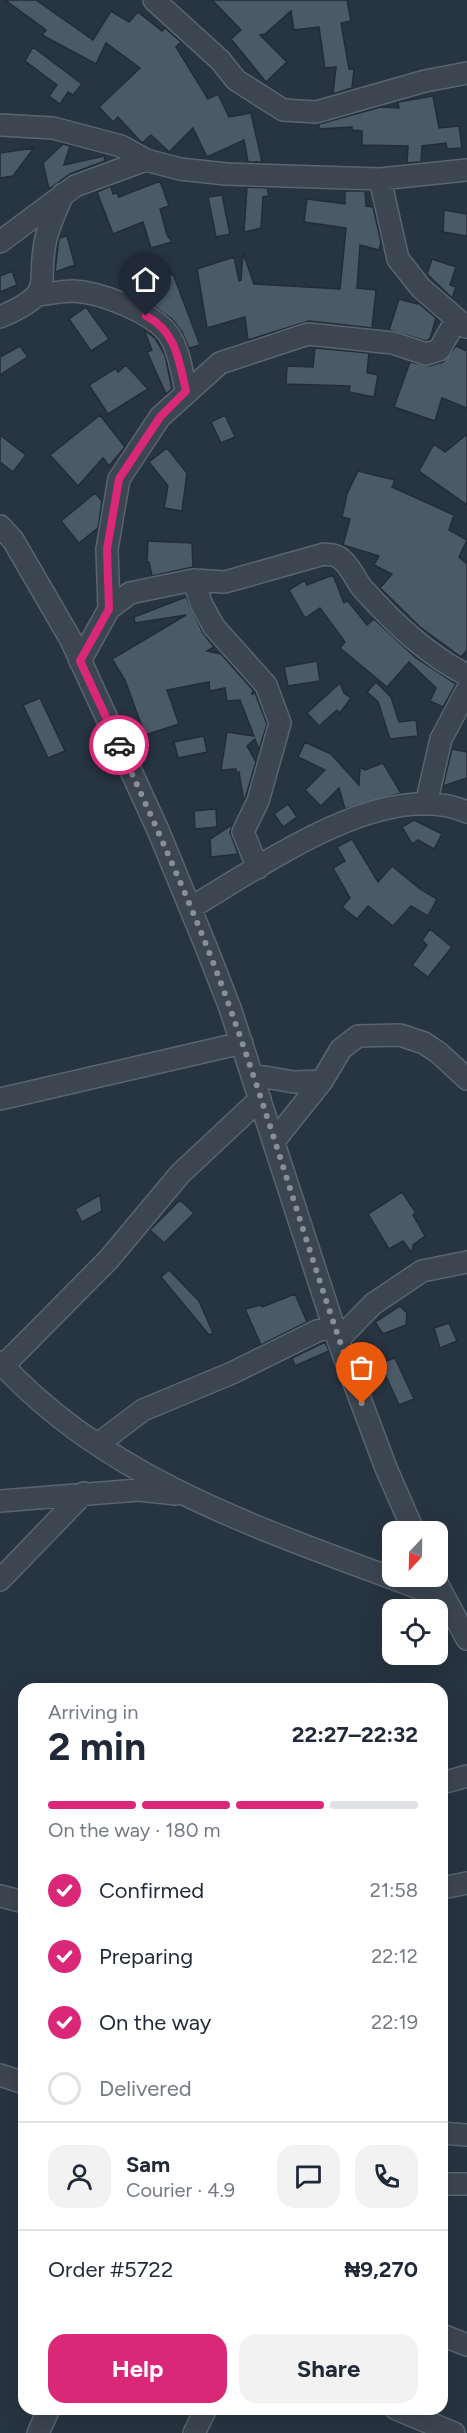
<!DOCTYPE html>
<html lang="en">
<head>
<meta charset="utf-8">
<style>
  :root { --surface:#fff; --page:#f2f2f3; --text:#1f2937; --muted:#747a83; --line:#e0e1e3; --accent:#db2777 }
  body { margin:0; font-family:Figtree,sans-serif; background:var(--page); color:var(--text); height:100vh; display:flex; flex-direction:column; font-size:22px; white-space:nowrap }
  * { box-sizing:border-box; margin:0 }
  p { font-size:20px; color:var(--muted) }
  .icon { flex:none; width:33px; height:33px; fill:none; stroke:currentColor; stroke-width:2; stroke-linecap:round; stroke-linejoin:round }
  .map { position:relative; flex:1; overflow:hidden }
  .details { position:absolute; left:18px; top:1683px; width:430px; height:732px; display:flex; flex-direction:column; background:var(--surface); border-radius:18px; box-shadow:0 6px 24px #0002 }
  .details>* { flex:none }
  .needle { width:39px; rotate:202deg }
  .fabs { position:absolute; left:382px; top:1521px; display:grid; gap:12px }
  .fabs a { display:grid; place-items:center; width:66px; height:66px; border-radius:12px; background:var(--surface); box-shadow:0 6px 24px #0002; font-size:30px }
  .pin { position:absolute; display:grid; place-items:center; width:51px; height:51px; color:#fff; margin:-62px -26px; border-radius:50% 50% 50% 0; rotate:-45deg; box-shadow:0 0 6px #0007 }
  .pin .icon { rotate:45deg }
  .courier { position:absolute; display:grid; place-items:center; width:60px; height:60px; margin:-30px; border:4px solid #db2777; border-radius:50%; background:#fff; color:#222; box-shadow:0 2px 8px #0007 }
  .summary em { font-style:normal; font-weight:700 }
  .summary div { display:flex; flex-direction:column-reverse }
  .summary { display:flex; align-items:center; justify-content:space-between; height:102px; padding:0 30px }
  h1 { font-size:39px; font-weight:700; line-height:45px }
  .bar { display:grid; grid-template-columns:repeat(4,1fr); gap:9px 6px; align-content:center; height:72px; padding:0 30px }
  .bar i { height:8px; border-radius:4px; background:var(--line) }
  .bar .current { background:var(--accent) }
  .bar p { grid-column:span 4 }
  .line { display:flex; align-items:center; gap:15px; padding:0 30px; border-top:2px solid var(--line) }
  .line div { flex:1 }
  .round { display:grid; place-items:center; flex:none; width:63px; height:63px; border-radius:18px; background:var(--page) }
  ol { padding:0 30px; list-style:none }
  li { display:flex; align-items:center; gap:18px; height:66px }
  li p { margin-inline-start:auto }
  li .icon { padding:6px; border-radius:50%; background:var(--accent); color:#fff; stroke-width:4 }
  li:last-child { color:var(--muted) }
  li i { width:33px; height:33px; border:3px solid var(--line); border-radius:50% }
  .cta { display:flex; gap:12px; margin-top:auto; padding:12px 30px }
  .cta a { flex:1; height:69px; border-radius:18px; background:var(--accent); color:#fff; font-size:24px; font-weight:700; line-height:69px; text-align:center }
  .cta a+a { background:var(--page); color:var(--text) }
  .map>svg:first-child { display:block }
  .building { fill:#4b5a67; stroke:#222d39; stroke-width:1.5 }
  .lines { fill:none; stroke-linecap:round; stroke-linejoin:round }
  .street-casing { stroke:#59646f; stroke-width:24 }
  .street { stroke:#3b4651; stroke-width:21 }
  .done { stroke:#85909b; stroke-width:6; stroke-dasharray:0 10.8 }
  .route { stroke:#db2777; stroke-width:8 }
</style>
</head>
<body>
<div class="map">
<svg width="467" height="2433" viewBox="0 0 467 2433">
  <rect width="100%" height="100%" fill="#273441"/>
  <path class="building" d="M5,0H36L93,40L111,11L129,22L138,12L162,31L165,28L181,42L176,47L208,99L218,94L229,117L251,113L262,162H248L244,140L207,157L193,128L169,152L151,135L142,143L118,117L113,122L99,107L140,68L106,43L96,64L42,35L46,30Z
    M212,0H347L351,21L341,23L349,69H354L352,88L333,94L336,67L325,68L319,27L294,30L291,11L265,34L260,35L287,62L266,82L231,39L241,30Z
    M33,47L82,84L73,95L68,92L60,104L49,96L57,85L25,61Z
    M433,96L439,128L459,126L462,148L447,149L446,143L422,146L421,162L407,163L408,146L362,145V131L352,130V127L319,129V124L381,107L399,108L398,102Z
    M63,144L70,146L64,165L104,156L105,161L70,174L49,189L43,163Z
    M34,148L13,176L0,178V153Z
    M160,181L169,206L160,209L167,235L172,242L151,248L143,222L113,234L97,192L111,186L113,194L117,193L119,197Z
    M247,187L267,188L269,196L263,197L261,228L244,232Z
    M345,191H365L366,206L373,207L381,242L379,250L360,245L357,288L376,290L372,328L309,321L248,340L245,317L207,328L197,269L234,257L239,281L241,280L243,253L254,284L340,289L346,228L304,222L307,199L345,204Z
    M222,195L230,234L216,237L208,197Z
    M444,210L467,214V236L443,232Z
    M67,236L75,265L55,272L59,238Z
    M432,259L456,267L450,285L456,287L452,298L427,274Z
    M12,271L17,285L0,292V276Z
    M173,274L200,345L189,348L182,332L172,319L148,302L126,292Z
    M399,299L417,304V302L436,318L430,339L426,341L389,330Z
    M86,307L109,339L91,351L69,319Z
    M144,330L155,338L165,355L172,389L166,394L147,352L152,350Z
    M20,346L28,357L0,375V357Z
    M456,346L467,351V408L442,398L435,421L394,407L410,362L429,366L443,362Z
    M315,348L369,353L367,373L378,375L374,397L349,392L350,386L286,384L287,366L313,367Z
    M126,365L148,389L108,414L89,385L116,368L118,372Z
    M100,415L125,447L109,466L103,458L78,486L50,455Z
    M225,415L235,437L221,443L211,422Z
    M467,434V505L419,471L434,444L445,452Z
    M0,435L26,455L13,472L0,462Z
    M167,448L187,473L182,511L164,508L168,486L149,462Z
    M358,471L395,480L392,487L454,515L449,530L467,540L459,557L467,564V650L461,657L420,627L380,588L392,574L374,565L379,556L343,545L350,519L342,517L347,494Z
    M95,493L102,501L98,528L79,543L61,521Z
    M148,541L192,543L193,567L152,576L149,562H147Z
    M333,575L344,603L347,600L367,625L374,619L416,658L456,684L443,707L430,701L436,688L409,662L387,687L340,648L345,642L320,608L305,618L289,590L305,580L307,585Z
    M186,597L203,633L214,647L207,651L221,654L253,690L252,694L255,693L267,724L259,750L255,739L247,746L256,762L244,802L239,772H236V769L221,770L227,732L254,736L240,700L227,701L225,688L210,691L209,682L167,690L179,724L145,735L125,680L112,659L186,615L135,623L134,617Z
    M317,661L320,681L288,686L284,667Z
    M376,682L391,697L399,722L416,720L418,736L390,739L378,702L367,692Z
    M340,683L344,693L351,698L340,713L337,710L319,726L307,713Z
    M40,698L65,751L48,758L23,705Z
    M204,736L207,752L178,758L174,742Z
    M305,742L331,754L359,785L360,767L365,770L383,763L401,793L345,809L339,788L321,806L305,790L325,770L298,757Z
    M452,749L467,752V778L443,786Z
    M288,804L297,817L283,827L274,814Z
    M216,809L217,827L195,829L194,811Z
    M414,820L442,834L434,849L418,840L412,844L402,827Z
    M233,824L230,832L238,854L211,857L210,839Z
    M352,839L378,882L392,866L420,889L437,899L428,916L411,906L393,926L368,906L357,919L342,907L350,898L333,868L345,861L337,847Z
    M430,929L452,947L428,977L412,965L427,945L422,940Z
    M402,1192L416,1213L413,1215L425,1236L413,1245L412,1253L403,1241L389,1249L368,1214Z
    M100,1195L102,1211L82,1222L75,1209Z
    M180,1200L194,1213L164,1243L150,1230Z
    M169,1270L199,1301L213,1333L209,1335L161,1277Z
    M295,1294L307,1322L261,1345L245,1309L261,1305L262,1307Z
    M400,1306L407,1313L406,1325L383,1334L375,1322Z
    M449,1323L457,1341L440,1348L434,1328Z
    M325,1342L329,1351L295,1366L292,1358Z
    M395,1358L414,1399L399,1405L380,1363Z"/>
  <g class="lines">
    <defs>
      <path id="street" d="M154,0L220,60L236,80L283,110L316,112L425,81L467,73
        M0,125L53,128L121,146L146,160L180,169L226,174L380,179L467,170
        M380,179L398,259L421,288L466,327
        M0,242L75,186L146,160
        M37,295C49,294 62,291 73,291C100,292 158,314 171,338C180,354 182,373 186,391
        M0,317C59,292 35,285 46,238C50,223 57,208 63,194
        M0,526L13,540L71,640L158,830L207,949L230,1008L338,1340L386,1468L414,1532
        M193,580L202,605L214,627L266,685L280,723L258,801L243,832L258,868
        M109,609L107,549L119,479L160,417L220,363L308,334L393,343L426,354L439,350L456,320
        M80,661L109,609L130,593L193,580L225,582L324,554C330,555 336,554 341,559C351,566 355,580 363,589C393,622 427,655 467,675
        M426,804L441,739L467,690
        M190,908C261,867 383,776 467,812
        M253,1075L294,1082L322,1081
        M0,1099L242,1043
        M274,1141L322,1081L341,1049L358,1036L400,1035L424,1043L439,1053L467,1079
        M338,1340L373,1304L422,1271L467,1262
        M0,1362C114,1488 289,1538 442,1597
        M3,1366L109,1259L180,1174L260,1099
        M98,1444L143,1410L232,1373L317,1331L334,1326
        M0,1501L139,1490L176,1494
        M433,1576L467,1639
        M0,1580L84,1493
        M442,1783L467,1776
        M442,1888L467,1883
        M0,1896L24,1902
        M0,2075L24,2083
        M442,2133L467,2135
        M442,2184H467
        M442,2335L467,2345
        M396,2409L454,2433
        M38,2433L49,2409
        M194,2433L206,2409"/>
    </defs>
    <use href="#street" class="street-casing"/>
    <use href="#street" class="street"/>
  </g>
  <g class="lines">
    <path class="done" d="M119,745C158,831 198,918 230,1008C277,1139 314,1273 362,1404"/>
    <path class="route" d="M119,745L80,661L109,609L107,549L119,479L160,417L186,391C179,361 176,331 146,316"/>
  </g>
</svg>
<div class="fabs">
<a><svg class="needle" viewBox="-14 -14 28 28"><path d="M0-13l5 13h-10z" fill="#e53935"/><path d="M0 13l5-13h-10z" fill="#747a83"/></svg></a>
<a><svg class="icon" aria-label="locate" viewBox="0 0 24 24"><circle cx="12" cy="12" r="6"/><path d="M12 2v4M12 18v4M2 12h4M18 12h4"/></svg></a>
</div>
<div class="pin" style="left:362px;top:1404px;background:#ea580c"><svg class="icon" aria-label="bag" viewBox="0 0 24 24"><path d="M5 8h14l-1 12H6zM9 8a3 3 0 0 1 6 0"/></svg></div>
<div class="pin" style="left:146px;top:316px;background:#1f2937"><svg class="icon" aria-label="home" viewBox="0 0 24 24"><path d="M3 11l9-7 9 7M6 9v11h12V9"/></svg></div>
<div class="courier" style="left:119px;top:745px"><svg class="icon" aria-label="car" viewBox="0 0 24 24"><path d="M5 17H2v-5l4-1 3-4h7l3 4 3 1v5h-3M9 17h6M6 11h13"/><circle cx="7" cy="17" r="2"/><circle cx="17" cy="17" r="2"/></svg></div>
<section class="details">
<div class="summary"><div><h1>2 min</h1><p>Arriving in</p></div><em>22:27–22:32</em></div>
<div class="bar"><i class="current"></i><i class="current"></i><i class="current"></i><i></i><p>On the way · 180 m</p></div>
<ol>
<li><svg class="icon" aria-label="check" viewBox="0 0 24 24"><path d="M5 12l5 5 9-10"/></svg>Confirmed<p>21:58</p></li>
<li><svg class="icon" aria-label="check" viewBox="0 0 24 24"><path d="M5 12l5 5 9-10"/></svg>Preparing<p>22:12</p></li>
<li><svg class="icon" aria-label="check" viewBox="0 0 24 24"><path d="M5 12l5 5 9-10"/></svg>On the way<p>22:19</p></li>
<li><i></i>Delivered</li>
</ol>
<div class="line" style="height:108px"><a class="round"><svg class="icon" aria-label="person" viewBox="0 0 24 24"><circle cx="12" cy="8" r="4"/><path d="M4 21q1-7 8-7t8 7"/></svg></a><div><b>Sam</b><p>Courier · 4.9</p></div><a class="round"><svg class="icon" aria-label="chat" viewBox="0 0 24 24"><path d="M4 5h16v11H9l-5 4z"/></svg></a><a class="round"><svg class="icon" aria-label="phone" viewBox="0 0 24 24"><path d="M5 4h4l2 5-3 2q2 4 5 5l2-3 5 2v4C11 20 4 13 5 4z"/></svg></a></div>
<div class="line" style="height:78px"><div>Order #5722</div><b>₦9,270</b></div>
<div class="cta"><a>Help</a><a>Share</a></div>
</section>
</div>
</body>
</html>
